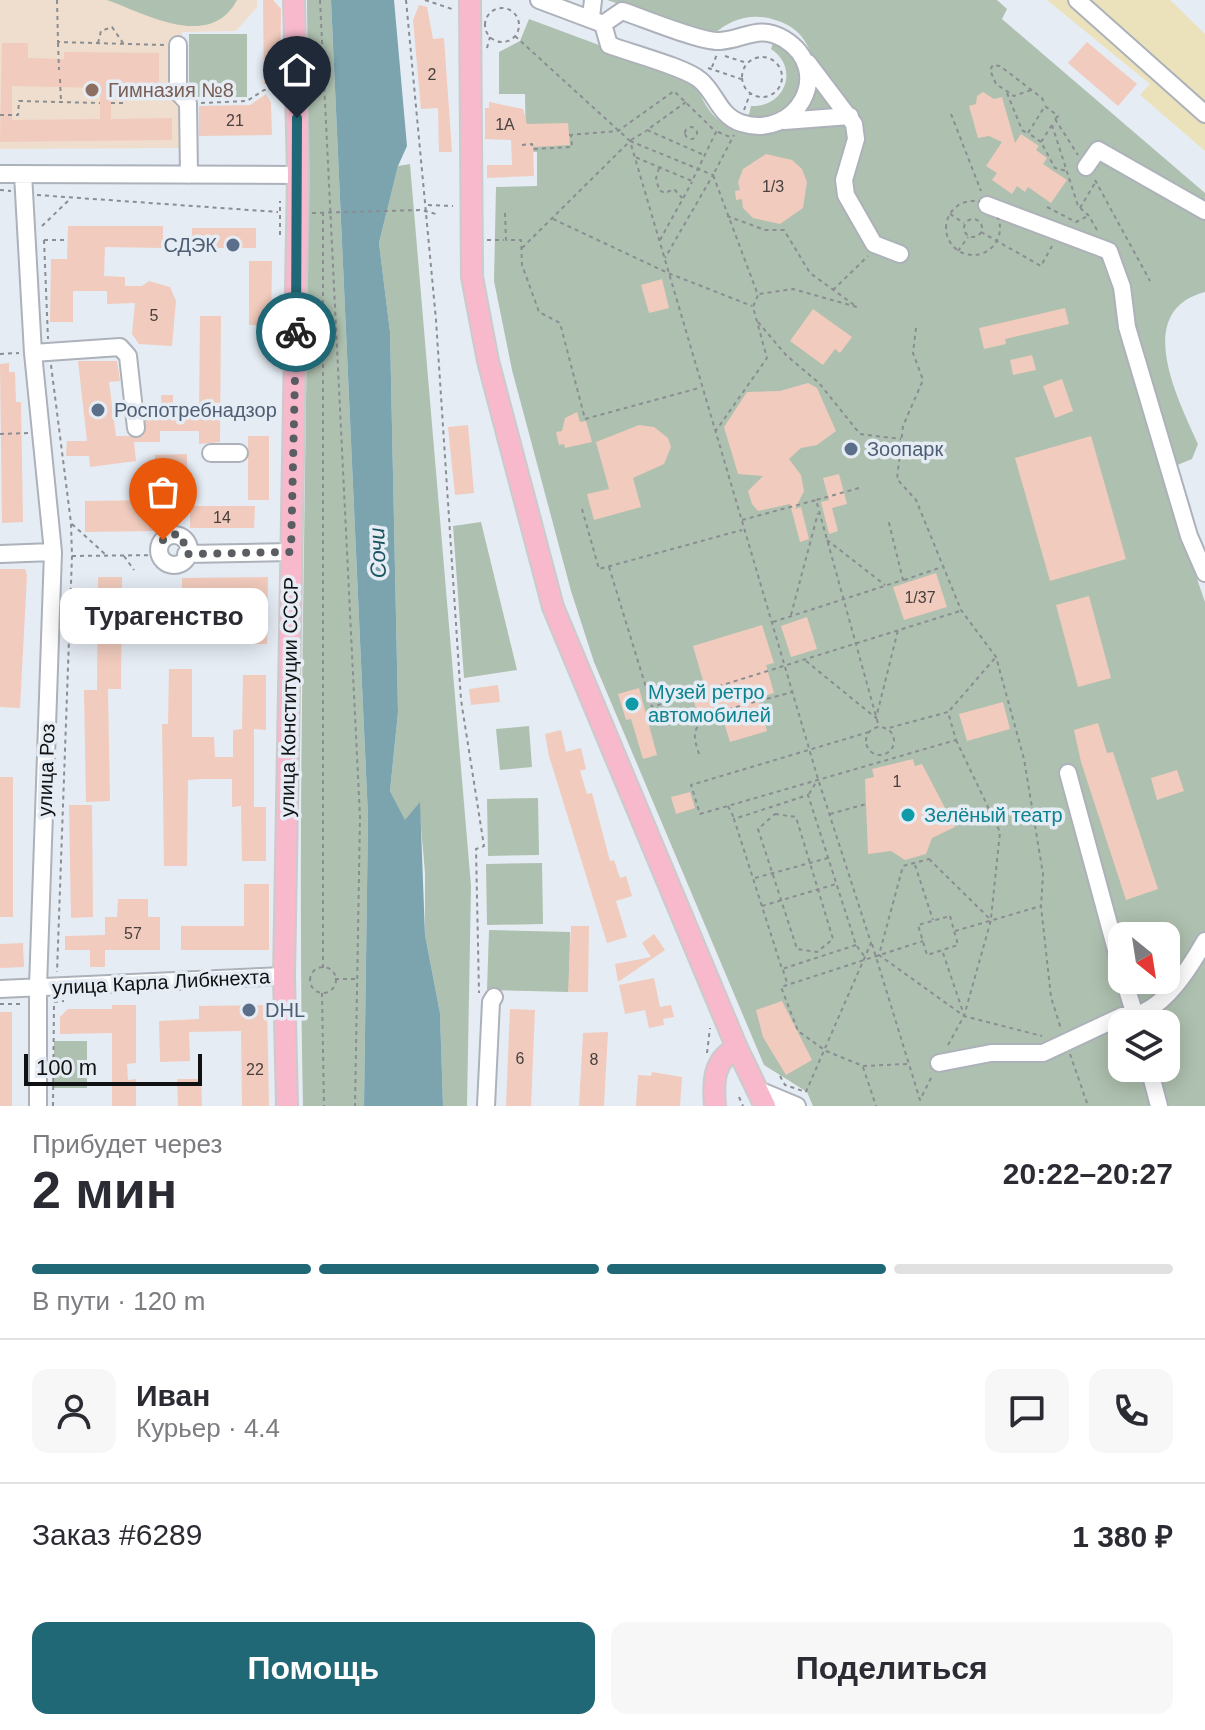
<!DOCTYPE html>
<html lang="ru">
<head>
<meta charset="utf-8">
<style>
  :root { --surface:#fff; --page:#f7f7f7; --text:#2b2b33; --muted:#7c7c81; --line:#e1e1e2; --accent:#216876 }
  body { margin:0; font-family:Arial,sans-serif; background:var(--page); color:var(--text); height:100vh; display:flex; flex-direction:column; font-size:30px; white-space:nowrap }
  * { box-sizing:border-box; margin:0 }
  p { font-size:26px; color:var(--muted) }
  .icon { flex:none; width:44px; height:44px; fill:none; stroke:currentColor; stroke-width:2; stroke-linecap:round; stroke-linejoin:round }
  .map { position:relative; height:1106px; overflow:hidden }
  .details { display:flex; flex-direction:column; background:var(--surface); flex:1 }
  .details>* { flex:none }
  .needle { width:52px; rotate:150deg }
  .tools { position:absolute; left:1108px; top:922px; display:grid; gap:16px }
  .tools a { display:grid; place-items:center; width:72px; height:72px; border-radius:16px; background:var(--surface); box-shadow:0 4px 20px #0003; font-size:40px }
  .scale { position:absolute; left:24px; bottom:20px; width:178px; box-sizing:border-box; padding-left:8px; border:4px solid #0f1113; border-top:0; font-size:22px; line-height:28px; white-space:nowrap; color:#0f1113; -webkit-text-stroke:6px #e6ecf4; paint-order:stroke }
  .pin { position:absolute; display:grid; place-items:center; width:68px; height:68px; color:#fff; margin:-82px -34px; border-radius:50% 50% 50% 0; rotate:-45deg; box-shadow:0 0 8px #0007 }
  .pin .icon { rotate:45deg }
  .courier { position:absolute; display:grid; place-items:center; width:80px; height:80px; margin:-40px; border:6px solid #216876; border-radius:50%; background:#fff; color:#222; box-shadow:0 2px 10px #0007 }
  .bubble { position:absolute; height:56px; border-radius:16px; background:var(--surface); box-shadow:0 4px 20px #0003; font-size:26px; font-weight:700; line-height:56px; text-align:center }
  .summary em { font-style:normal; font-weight:700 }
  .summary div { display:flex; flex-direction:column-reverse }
  .summary { display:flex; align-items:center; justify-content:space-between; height:136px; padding:0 32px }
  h1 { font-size:52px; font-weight:700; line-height:60px }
  .bar { display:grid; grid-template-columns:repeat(4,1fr); gap:12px 8px; align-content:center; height:96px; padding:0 32px }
  .bar i { height:10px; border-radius:6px; background:var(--line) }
  .bar .active { background:var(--accent) }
  .bar p { grid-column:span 4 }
  .line { display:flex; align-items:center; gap:20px; padding:0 32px; border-top:2px solid var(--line) }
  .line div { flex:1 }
  .round { display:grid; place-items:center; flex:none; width:84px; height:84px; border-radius:16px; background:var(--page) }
  .cta { display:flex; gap:16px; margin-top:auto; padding:16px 32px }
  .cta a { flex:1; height:92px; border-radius:16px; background:var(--accent); color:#fff; font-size:32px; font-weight:700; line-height:92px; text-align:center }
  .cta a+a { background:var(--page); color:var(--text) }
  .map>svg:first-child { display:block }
  .education { fill:#efdecd }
  .green { fill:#aec0af; fill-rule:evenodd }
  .sand { fill:#ebe2bc }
  .water { fill:#7ba4af }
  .building { fill:#f1cbbd; fill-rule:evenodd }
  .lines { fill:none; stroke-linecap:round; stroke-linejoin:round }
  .minor-casing { stroke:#acb1ba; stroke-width:20 }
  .major-casing { stroke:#cacbcb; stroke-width:24 }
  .path { stroke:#8a8e93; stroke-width:2; stroke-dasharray:4 4; stroke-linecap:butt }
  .minor { stroke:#fff; stroke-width:16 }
  .major { stroke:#f8b9cd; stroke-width:20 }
  .done { stroke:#5a5e62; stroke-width:8; stroke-dasharray:0 14.4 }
  .route { stroke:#216876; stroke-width:10 }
  .education-dot { fill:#8d6e63; stroke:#e6ecf4; stroke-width:3 }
  .service-dot { fill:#5c6f8a; stroke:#e6ecf4; stroke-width:3 }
  .culture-dot { fill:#0f9aa8; stroke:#e6ecf4; stroke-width:3 }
  .labels { text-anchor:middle; stroke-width:7; stroke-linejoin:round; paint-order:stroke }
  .number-label { font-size:16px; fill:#48403e }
  .education-label { font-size:20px; fill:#785e54; stroke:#e6ecf4; text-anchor:start }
  .service-label { font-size:20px; fill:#4e5e75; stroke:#e6ecf4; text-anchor:start }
  .culture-label { font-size:20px; fill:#0d838f; stroke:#e6ecf4; text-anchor:start }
  .street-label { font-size:20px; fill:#0f1113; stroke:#e6ecf4 }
  .water-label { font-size:22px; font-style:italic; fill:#1b5562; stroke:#e6ecf4 }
</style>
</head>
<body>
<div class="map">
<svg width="1205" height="1106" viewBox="0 0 1205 1106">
  <rect width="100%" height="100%" fill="#e6ecf4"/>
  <path class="education" d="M0,0H257V7L236,31L182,32L184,148L0,149Z"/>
  <path class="green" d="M107,0H237C210,51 146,14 107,0Z
    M307,0H331L368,817L364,1106H303C295,737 312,369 307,0Z
    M607,0H997L1007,9L1002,19L1205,193V292C1132,311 1178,399 1198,444L1192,459L1160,472L1205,602V1106H813L807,1092L764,1065L594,662L571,591L512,370L494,281L496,187L537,186V152L526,151L525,94H499V52L520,41L529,19L696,81C720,176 847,130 810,51C803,34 792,25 775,20C752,12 730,19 713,35ZM1122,936H1166V980H1122ZM1122,1024H1166V1068H1122Z
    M189,34H247V97H189Z
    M775,37C818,70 801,118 748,118L751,106C785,108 800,68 771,49Z
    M410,164L471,886L467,1106H443L440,1013L425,935V873L419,804L405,821L390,791L398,712L390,332L379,243L398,166Z
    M481,522L517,670L464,678L453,526Z
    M529,726L532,767L500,770L496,729Z
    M538,798L539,855L488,856L487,799Z
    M542,863L543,924L487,925L486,864Z
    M489,930L570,932L569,992L487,990Z
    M54,1041H87V1088H54Z"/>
  <path class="sand" d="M1047,0H1170L1205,34V151L1140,95L1150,84Z"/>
  <path class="water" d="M331,0H394L407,146L398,166L379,243L390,332L398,712L390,791L405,820L420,802L425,935L440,1013L443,1106H364L368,817Z"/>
  <path class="building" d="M263,0H273L281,9L280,84H264Z
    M419,5L427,7L433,39L444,38L452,152H439L438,108L421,109L413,20Z
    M1087,42L1137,84L1118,106L1068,63Z
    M2,43H28V58L64,59V52L159,53V88H111V119L172,118V140L0,142ZM12,86L100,88V119L12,120Z
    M983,92L994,99L1002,97L1015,143L1021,134L1039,146L1036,150L1047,158L1043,164L1067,180L1051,203L1028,187L1025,192L1017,186L1012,194L992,180L997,173L986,166L1002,142L989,136L978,138L969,106L976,104L977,96Z
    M266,94L271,103L272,135L199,136V106L250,105Z
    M489,102L523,109L527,124L568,123L570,145L533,147L534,176L487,178V165H512L511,140L485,139V108H489Z
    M766,154L792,160L802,169L807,182L803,208L780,224L753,218L743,208L742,199L736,200L735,191L740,190L738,182L743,169Z
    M68,226H163V248L105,247L104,276L125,277V286H142L149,281L170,287L176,301L172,346L139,344L132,334L135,303L107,304V291H73V322H50L51,259H67Z
    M192,228H256V248H192Z
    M249,261H272L271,325H249Z
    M662,279L669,308L649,313L641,285Z
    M1065,308L1069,324L1005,339L1006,344L984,349L979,328Z
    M813,309L852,337L840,353L835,349L823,365L790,341Z
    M200,316H221L220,442L199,444V431H160V442H134L136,461L90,467L89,456H66L67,441H87L78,361H117L120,381L109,382L116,436H143L146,411L162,412L161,395H173V418H199Z
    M1032,355L1036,370L1013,375L1010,360Z
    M9,363V372H15L16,402H21L23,522L2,523L0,364Z
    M1062,379L1073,411L1055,418L1043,386Z
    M808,383L817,388L836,431L817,445L801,448L789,459L801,475L804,491L795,509L801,507L809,539L800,542L790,504L758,511L752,504L748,491L763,476L738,474L724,427L747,392L780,391Z
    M577,412L580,422L586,421L592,442L565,448L564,444L559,445L556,432L562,431L565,418Z
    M468,425L474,493L455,495L448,427Z
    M639,425L654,427L668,438L671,447L664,464L633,478L641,507L594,520L587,494L609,489L596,442Z
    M248,436H269V500H248Z
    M1091,436L1126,559L1050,581L1015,458Z
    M187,454V506H156V503V531L85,532V501L156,500L155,455Z
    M839,474L847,504L832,508L838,531L829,534L821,502L829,500L823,478Z
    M190,506H255L254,528H190Z
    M0,569H25L27,575L20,708L0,707Z
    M936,573L947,607L904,620L893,587Z
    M98,577H122L121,689H108L110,801L86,802L84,690H97Z
    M268,577L267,644H245L246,601H182V578Z
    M1089,596L1111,678L1078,687L1056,605Z
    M807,617L817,649L791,657L781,626Z
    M762,625L774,663L766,665L774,693L758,698L767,731L730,742L720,710L698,716L694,702L708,698L693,646Z
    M169,669H192V737H214L215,757H233V730L242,729L243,675H266V730L254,729V807H266V861H242L241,806L232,807V779H202L188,780L187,866H164L162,724H168Z
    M498,685L500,702L471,705L469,689Z
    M639,688L657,755L643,759L631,719L626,720L618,694Z
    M1003,702L1010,729L967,741L959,714Z
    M1098,723L1107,753L1113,752L1158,889L1126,900L1081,762L1074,730Z
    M561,730L566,752L581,748L586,769L580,771L587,794L592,793L610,861L614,860L620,878L626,876L632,896L616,901L627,937L607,943L549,756L545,734Z
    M913,759L915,766L922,764L955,827L932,838L926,854L905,860L891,851L868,854L865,779L874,777L872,769Z
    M1177,770L1184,791L1157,800L1151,778Z
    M0,777H13V917H0Z
    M690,792L695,808L676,814L671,797Z
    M69,805H92L93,917L71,918Z
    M244,884H269V950H181V926H244Z
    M118,899H148V917H160V950H105V967H90V950H65V936L105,935V917H117Z
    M1166,922H1170L1179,963L1174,969L1166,971Z
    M571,926H589L588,992H568Z
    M654,934L665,950L618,982L615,964L651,957L642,943Z
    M23,943L24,967L0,968V944Z
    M654,978L660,1007L671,1005L674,1017L663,1019L664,1025L649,1028L645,1010L625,1014L619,985Z
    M782,1001L812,1060L786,1075L763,1037L756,1010Z
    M112,1005H136V1063L127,1064L128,1080L136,1079V1106H112V1033L60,1034V1017L68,1009H112Z
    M267,1005L269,1106H242L241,1031L189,1032L190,1061L160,1062L159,1021L199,1019V1006Z
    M510,1009L535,1010L531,1106H506Z
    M0,1012H12V1106H0Z
    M608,1032L604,1106H579L583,1033Z
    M652,1072L682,1077L680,1106H636L638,1075L651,1076Z
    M177,1079H201L202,1106H178Z"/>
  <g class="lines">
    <defs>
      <path id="minor" d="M539,0L603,24
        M1077,0L1205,114
        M622,11C641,17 703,43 720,41C745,39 759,24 784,39C836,71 796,141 741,123C719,116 716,93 700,80C685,67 630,53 609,45L603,24Z
        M591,17L593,0
        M178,45V92L188,103L189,175
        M808,63L854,124L856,139L844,180L846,195L874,244L900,254
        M784,121L850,116
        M1086,167L1098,150L1205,211
        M0,174L298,175
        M23,174L33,353L53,552L38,987V1106
        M987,205L1109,251L1122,287L1127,327L1189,536L1205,573
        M33,353L120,347L128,356L136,428
        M211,453H239
        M159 550a15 15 0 1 1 30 0a15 15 0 1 1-30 0Z
        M0,554L53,552
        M186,554L291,552
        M1068,773L1122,972
        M1124,980L1135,1015C1165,1008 1190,967 1205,941
        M0,989L284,976
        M939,1063L991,1053H1043L1122,1016L1135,1015L1137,1024
        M1149,1068L1159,1106
        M754,1084L761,1091L797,1106
        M486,1106L491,1002L494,997"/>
      <path id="major" d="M470,0L472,277L488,361L553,607L737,1048L765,1106
        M287,1106L284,976L298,175L294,0
        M715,1106C713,1082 713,1060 737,1048"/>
    </defs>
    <use href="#minor" class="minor-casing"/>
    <use href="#major" class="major-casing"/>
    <path class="path" d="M57,0L58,42L165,45
      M320,0L360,817L355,1106
      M406,0L436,320L461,700L484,846L476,849L479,993
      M425,0L452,9
      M485 25a17 17 0 1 1 34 0a17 17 0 1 1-34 0Z
      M515,36L630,141L818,779L871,943L805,1094
      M58,43L59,70
      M98,43L101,31L112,27L123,43
      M487,48L490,37
      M725,56L747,63
      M742 77a20 20 0 1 1 40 0a20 20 0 1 1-40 0Z
      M712,67L717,54
      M708,68L741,79
      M60,79L61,102
      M1031,90L1014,96L996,84L990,70L993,65L1000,66L1042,98L1045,105
      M1007,93L1022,130L1027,133
      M686,102L647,130L704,155
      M111,103H126
      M201,103L247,101L264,90L279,89
      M744,110L750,94
      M951,114L981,191
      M0,115H18L19,101L100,103
      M1055,119L1078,155
      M1052,125L1078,206L1089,216L1097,230
      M1052,125L1041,142L1055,168L1067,171
      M685 133a6 6 0 1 1 12 0a6 6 0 1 1-12 0Z
      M718,132L730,137
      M569,135L618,131L674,91L716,132L692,181L635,157
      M631,140L646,131
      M1041,142L1028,133L1045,106L1058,116L1055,119
      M522,145L532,144L533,149L572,147L571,135
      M659,168L656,178L659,190L665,193L674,189L682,198
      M1095,180L1150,281
      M0,190L11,191
      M37,195L278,212
      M946 228a27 27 0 1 1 54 0a27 27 0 1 1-54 0Z
      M428,205L453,206
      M1047,207L1076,222L1088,216
      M1080,208L1095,183
      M312,213L421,210L436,214
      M505,213L506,240H521L522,265L539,312L560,323L585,419L699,388
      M950,214L964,223
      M727,216L765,230H784L810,273L857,307L793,289L759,294
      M553,219L668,273L752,306
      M964 228a9 9 0 1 1 18 0a9 9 0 1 1-18 0Z
      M42,226L69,200
      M981,232L1041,266L1052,246
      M280,235V201
      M44,240L48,339
      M44,240H68
      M487,240H504
      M660,240L692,182
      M522,248L630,141L713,175L665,258
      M958,251L968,237
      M833,290L868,256
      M758,322L786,355L819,383L860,434L901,439
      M916,328L913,353L923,380L903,426L897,479L916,500L961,610L996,657L1024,759L1043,874L1041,906L1051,997L1061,1029
      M0,354L19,353
      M51,365L71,523L72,556L57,972
      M715,432L767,358L753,307L758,295L713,175L734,135
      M0,434L28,433
      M859,488L816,500L879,727
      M582,509L599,569L742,530
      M742,520L816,500
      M72,524L106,555
      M827,540L885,585
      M72,556L163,555
      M124,556L134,570
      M609,567L652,707L960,611
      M904,580L942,567
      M791,615L818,513
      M773,622L903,580L888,519
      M806,661L876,718L898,630
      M950,710L995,658
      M866 741a14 14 0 1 1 28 0a14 14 0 1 1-28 0Z
      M869,732L691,785L700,814L956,740L948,712L885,729
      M956,740L1000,832L991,918
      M699,754C696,744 691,732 700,724C714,709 770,699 792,692
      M809,794L818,779
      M728,806L734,818
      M775,814L796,817L833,939L817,952L797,949L758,829Z
      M830,814L866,804
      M929,859L991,920L964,1016L879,955L903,866Z
      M915,865L933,920
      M755,878L828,858
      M762,906L836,884
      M950,916L958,945L927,955L918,925Z
      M955,931L1041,906
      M872,944L920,1100L932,1076
      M856,945L782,969L734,819L808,795L856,945L865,957
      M943,953L964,1015
      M310 980a13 13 0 1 1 26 0a13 13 0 1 1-26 0Z
      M323,968V213
      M783,970L787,983
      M335,979H356
      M322,993L324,1106
      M0,1004H23
      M948,1045L964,1016L1042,1036
      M707,1053L710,1028
      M1070,1054L1088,1106
      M907,1064L863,1066L826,1051L798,1031L781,987L923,941
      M863,1067L876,1106
      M780,1076L785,1085L806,1092
      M739,1097L743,1106
      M53,1106L54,1002L64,1001"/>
    <use href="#minor" class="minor"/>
    <use href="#major" class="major"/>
  </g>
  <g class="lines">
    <path class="done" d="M163,540L170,534L182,535L186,554L291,552L296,332"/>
    <path class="route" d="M296,332L297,118"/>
  </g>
  <circle class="education-dot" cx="92" cy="90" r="8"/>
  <g class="service-dot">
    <circle cx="233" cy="245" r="8"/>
    <circle cx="98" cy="410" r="8"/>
    <circle cx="851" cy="449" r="8"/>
    <circle cx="249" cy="1010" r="8"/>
  </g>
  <g class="culture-dot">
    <circle cx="632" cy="704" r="8"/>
    <circle cx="908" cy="815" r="8"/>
  </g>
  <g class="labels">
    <g class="number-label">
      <text x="432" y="80">2</text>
      <text x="235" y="126">21</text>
      <text x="505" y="130">1А</text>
      <text x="773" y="192">1/3</text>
      <text x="154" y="321">5</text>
      <text x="222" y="523">14</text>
      <text x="920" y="603">1/37</text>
      <text x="897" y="787">1</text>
      <text x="133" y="939">57</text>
      <text x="520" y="1064">6</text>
      <text x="594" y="1065">8</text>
      <text x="255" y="1075">22</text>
    </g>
    <g class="education-label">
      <text x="108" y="97">Гимназия №8</text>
    </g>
    <g class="service-label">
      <text x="217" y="252" text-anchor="end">СДЭК</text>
      <text x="114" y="417">Роспотребнадзор</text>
      <text x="867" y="456">Зоопарк</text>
      <text x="265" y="1017">DHL</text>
    </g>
    <g class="culture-label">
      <text x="648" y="699">Музей ретро<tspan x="648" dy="23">автомобилей</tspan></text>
      <text x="924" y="822">Зелёный театр</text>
    </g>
    <g class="street-label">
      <text transform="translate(289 697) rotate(-89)" y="7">улица Конституции СССР</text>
      <text transform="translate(46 770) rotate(-88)" y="7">улица Роз</text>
      <text transform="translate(161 982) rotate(-3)" y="7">улица Карла Либкнехта</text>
    </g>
    <g class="water-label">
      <text transform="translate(377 553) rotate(-92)" y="8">Сочи</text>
    </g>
  </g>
</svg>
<div class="tools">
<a><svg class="needle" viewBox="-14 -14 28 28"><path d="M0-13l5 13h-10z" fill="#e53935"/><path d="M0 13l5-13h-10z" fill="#7c7c81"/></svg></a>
<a><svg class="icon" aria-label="layers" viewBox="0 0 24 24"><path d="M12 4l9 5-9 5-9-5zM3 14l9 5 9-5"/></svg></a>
</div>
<div class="scale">100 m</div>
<div class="pin" style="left:163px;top:540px;background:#ea580c"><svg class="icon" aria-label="bag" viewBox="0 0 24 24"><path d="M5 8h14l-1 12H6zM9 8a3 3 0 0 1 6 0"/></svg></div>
<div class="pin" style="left:297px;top:118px;background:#1f2937"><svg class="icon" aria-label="home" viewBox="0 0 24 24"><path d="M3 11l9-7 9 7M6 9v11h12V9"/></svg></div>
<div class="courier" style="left:296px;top:332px"><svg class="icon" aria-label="bike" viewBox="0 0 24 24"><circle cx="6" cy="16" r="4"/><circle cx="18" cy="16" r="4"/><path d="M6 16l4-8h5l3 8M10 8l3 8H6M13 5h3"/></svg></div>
<div class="bubble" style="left:60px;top:588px;width:208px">Турагенство</div>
</div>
<section class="details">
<div class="summary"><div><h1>2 мин</h1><p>Прибудет через</p></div><em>20:22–20:27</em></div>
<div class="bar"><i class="active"></i><i class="active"></i><i class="active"></i><i></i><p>В пути · 120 m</p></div>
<div class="line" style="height:144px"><a class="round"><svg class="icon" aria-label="person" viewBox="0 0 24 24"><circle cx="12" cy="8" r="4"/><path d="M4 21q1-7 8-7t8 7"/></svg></a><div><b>Иван</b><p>Курьер · 4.4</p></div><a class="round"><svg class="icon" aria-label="chat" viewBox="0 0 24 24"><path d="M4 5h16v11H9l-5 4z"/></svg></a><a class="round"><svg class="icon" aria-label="phone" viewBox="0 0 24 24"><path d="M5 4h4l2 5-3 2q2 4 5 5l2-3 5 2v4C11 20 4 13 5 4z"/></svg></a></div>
<div class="line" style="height:104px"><div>Заказ #6289</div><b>1 380 ₽</b></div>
<div class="cta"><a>Помощь</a><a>Поделиться</a></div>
</section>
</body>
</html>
